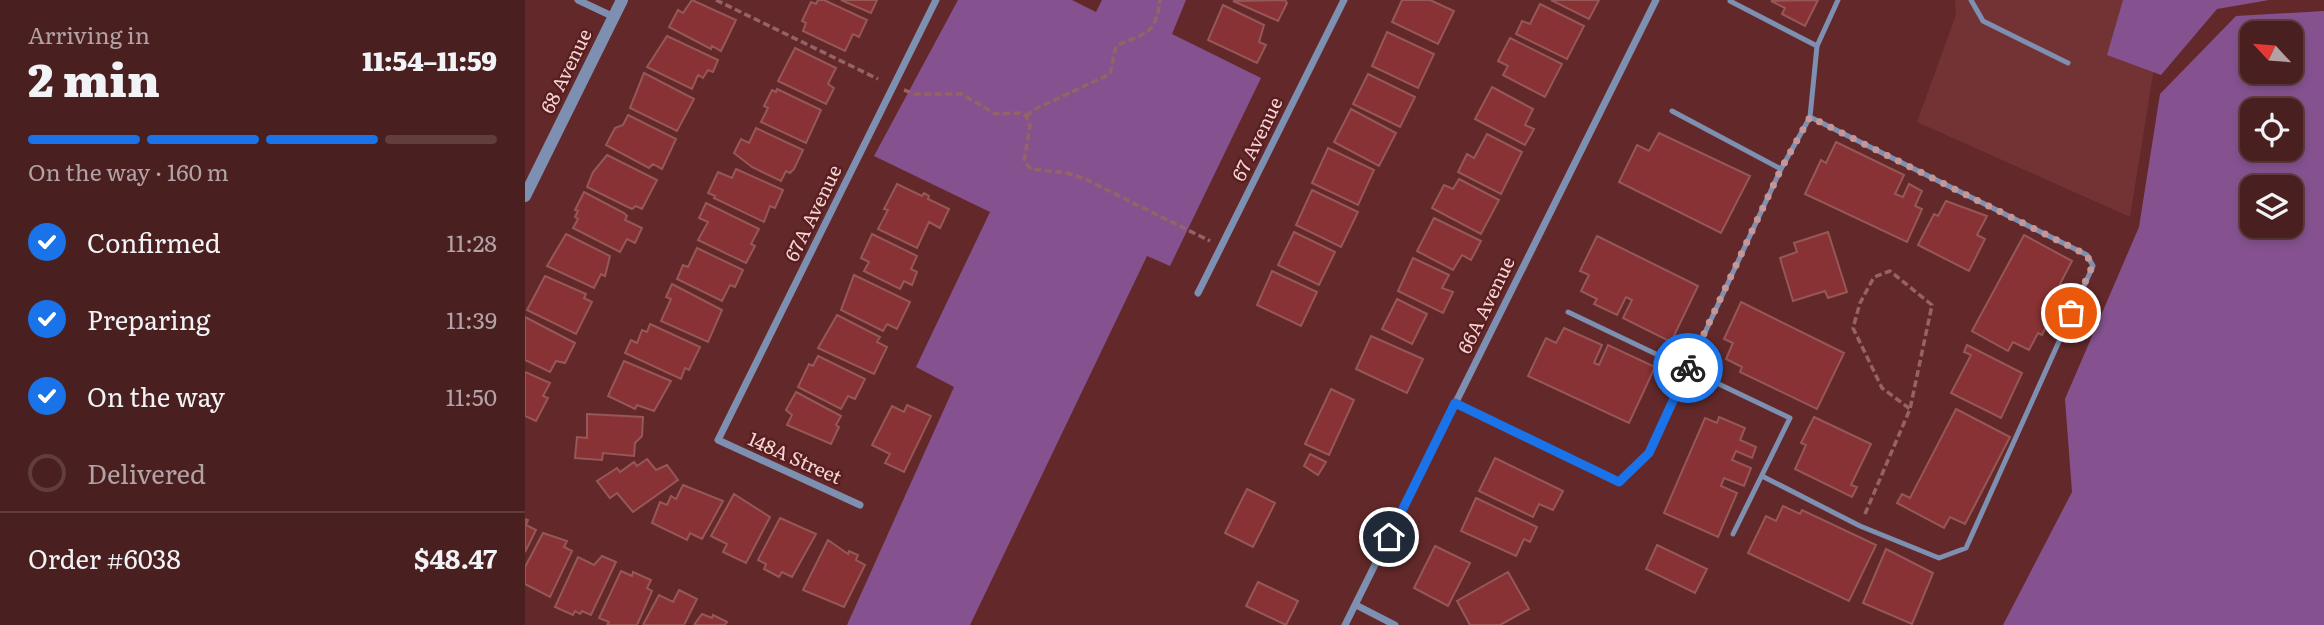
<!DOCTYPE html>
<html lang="en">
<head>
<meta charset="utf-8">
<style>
  :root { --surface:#4a1f20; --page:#542c2d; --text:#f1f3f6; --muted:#b2a2a5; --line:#613d3e; --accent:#1a73e8 }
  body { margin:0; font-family:Literata,serif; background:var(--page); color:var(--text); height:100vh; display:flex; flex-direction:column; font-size:26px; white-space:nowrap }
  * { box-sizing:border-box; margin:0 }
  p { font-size:23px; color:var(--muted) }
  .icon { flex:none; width:38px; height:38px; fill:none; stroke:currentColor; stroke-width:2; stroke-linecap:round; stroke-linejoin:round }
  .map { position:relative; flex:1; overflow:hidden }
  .side { display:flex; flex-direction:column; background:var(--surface); width:525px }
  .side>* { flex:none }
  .needle { width:46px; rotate:296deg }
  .fabs { position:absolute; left:1715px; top:21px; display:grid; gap:14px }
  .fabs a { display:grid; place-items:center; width:63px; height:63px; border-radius:14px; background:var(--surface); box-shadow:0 4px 10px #0003,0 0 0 2px var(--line); font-size:35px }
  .pin { position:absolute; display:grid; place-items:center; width:60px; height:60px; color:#fff; margin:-30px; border:4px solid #fff; border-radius:50%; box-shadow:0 2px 7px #0007 }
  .courier { position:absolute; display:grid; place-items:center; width:70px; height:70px; margin:-35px; border:5px solid #1a73e8; border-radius:50%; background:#fff; color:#222; box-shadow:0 2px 9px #0007 }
  .summary em { font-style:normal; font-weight:800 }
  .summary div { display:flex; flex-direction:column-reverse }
  .summary { display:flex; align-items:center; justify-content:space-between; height:119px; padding:0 28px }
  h1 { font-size:46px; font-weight:800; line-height:52px }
  .bar { display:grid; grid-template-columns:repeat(4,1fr); gap:10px 7px; align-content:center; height:84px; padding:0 28px }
  .bar i { height:9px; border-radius:5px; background:var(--line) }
  .bar .on { background:var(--accent) }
  .bar p { grid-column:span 4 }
  .line { display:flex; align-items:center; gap:18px; padding:0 28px; border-top:2px solid var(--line) }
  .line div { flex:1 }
  ol { padding:0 28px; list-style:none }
  li { display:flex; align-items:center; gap:21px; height:77px }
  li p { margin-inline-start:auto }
  li .icon { padding:7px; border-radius:50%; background:var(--accent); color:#fff; stroke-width:4 }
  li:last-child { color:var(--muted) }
  li i { width:38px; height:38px; border:4px solid var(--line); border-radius:50% }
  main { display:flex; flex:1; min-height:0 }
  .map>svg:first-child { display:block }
  .built { fill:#733334 }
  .green { fill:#85528f; fill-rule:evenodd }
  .building { fill:#883235; stroke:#965757; stroke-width:2 }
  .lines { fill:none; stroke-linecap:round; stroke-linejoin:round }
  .path { stroke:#966364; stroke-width:3.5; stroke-dasharray:7 3.5; stroke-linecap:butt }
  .service { stroke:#7d90b1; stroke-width:5 }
  .minor { stroke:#7d90b1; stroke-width:7 }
  .tertiary { stroke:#7d90b1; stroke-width:12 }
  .done { stroke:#c49898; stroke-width:7; stroke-dasharray:0 12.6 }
  .route { stroke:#1a73e8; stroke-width:9 }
  .labels { text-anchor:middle; stroke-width:5; stroke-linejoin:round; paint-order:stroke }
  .street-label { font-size:19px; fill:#f9d4d3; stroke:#571f21 }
</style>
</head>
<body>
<main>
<section class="side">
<div class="summary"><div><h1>2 min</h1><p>Arriving in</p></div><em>11:54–11:59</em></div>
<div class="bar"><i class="on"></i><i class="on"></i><i class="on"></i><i></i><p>On the way · 160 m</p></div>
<ol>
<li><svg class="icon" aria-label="check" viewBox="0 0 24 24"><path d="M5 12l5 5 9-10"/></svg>Confirmed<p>11:28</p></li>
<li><svg class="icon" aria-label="check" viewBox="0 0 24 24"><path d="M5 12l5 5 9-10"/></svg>Preparing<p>11:39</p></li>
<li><svg class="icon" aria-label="check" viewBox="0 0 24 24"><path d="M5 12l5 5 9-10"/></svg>On the way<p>11:50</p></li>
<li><i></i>Delivered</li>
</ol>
<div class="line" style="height:91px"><div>Order #6038</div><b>$48.47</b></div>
</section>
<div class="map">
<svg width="1799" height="625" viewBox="0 0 1799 625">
  <rect width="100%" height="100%" fill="#63292a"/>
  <path class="built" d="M1430,0H1640L1605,217L1392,122L1431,15Z"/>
  <path class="green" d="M433,0H547L571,12L577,0H661L647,34L736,78L645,266L622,256L445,625H322L429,387L391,367L465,212L349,156Z
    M1598,0H1744L1692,9L1636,75L1582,55Z
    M1799,11V625H1478L1547,492L1540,399L1614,227L1635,94L1711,16ZM1766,33V72H1727V33ZM1766,110V149H1727V110ZM1766,187V226H1727V187Z"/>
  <path class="building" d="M167,0L211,20L196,51L187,46L186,49L144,27L153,10L158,13Z
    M293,0H299L342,20L334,37L328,34L320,51L278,31L281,23L277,21L286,2L291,4Z
    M316,0H352L346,13Z
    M760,0L762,3L753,21L708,1Z
    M877,0H905L929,11L913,44L867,22Z
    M1026,0H1074L1064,19Z
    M1293,0L1280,26L1257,14L1260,8L1246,1Z
    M1015,4L1059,26L1042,59L991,34L997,21L1005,24Z
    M698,5L739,25L734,42L741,45L732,63L683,40Z
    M862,32L909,54L893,88L847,66Z
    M142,36L193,60L188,72L183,70L178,78L173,75L167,89L122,67Z
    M985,38L1037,64L1020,97L978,75L983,66L973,61Z
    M270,48L311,68L303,84L309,88L301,104L253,81Z
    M119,73L169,99L152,131L105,108Z
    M843,74L890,97L875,127L828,104Z
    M967,87L1008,109L1000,125L1009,129L1000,145L950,119Z
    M252,89L296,110L281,143L236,122L243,108L239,106L247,90L251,92Z
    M826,109L871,133L854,166L809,142Z
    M103,115L151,139L137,169L128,164L124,168L81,145L90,128L98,125Z
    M231,128L278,150L269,169L265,173L261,171L256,181L227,167L209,153L216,139L224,143Z
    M1134,133L1225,176L1196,233L1094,182L1112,145L1124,151Z
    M962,134L997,152L976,194L933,172L942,154L949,158Z
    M1311,142L1379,175L1370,194L1378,197L1384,184L1397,191L1390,206L1397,209L1382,242L1280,194L1296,160L1301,163Z
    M803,148L849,170L833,205L787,183Z
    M82,155L132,180L117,209L111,206L107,209L62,187L68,172Z
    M211,169L258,190L250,208L245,206L239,222L189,198L190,196L183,193L193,172L207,178Z
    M934,179L974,200L956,234L907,208L919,185L928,189Z
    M372,184L397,196L399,193L404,196L403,199L424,209L415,228L404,222L392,248L353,229L363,210L359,209Z
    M787,190L833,212L816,247L771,225Z
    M59,192L99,213L102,216L100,220L117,228L110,243L102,239L95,252L48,228L53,219L50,217L53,211L50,210Z
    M1421,201L1462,216L1452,235L1460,239L1444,271L1393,245L1409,214L1413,216Z
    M181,203L234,229L226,244L230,246L221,263L173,240L183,222L174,218Z
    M909,218L956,241L946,260L937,255L928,270L892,251Z
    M769,232L810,252L794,285L753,265Z
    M1303,232L1322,292L1303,298L1300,291L1268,301L1255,258L1272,252L1269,243Z
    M41,234L85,256L80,276L76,274L69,288L22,266Z
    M347,234L392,256L386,269L392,272L387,285L379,281L375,289L339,271L344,262L336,258Z
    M1499,235L1547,261L1535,284L1541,287L1517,335L1513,333L1504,350L1488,342L1483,351L1447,331Z
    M1072,236L1173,286L1146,342L1098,318L1107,300L1101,297L1092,315L1069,304L1072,299L1056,291L1064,275L1055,271Z
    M172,248L218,270L210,287L205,285L197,301L152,279L158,265L163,267Z
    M888,258L924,275L917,288L928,292L918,313L873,291Z
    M747,271L792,292L776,326L732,305Z
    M329,275L385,302L372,329L362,324L358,331L316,310Z
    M20,276L61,294L59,298L67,302L51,334L2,310Z
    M147,284L197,310L183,342L136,321L146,299L141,297Z
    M872,299L902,314L887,344L857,329Z
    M1216,302L1319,353L1292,409L1215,372L1217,367L1201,359L1208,343L1199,339Z
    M312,315L355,337L352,342L362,347L349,374L293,348Z
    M0,317L50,343L40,363L31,361L25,372L0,360Z
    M125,324L175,347L164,370L160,368L156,379L100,353L106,340L112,343L117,330L122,332Z
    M1039,328L1077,345L1069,363L1074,365L1083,345L1130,367L1104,423L1003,376L1021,338L1031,343Z
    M846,336L898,359L882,393L831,369Z
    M1442,345L1497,373L1476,418L1426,393L1446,355L1439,352Z
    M293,356L340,379L330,399L323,396L316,409L273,387L284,364L288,366Z
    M99,361L146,381L129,411L112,405L110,409L83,396Z
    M0,372L25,383L18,396L23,398L11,421L0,416Z
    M806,389L829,400L804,455L780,444Z
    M271,392L316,416L311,425L314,427L306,444L262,425L267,415L261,410Z
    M382,405L406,416L379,472L360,463L365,454L347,445L367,406L379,412Z
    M1431,409L1485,437L1440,524L1425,517L1419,528L1372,503L1377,494L1385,498Z
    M62,414L118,417L117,436L110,443L109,456L78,453L77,460L50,458L52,437L62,438Z
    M1194,417L1220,428L1215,440L1231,447L1227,458L1211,451L1207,460L1226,468L1219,486L1199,478L1196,486L1212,493L1193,537L1139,513L1180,418L1192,423Z
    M1289,417L1346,444L1326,485L1332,487L1327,497L1270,469L1281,445L1276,443Z
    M785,454L801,462L793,475L779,466Z
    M970,458L1038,491L1028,510L1014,504L1008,517L954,491Z
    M122,459L131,470L142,465L153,480L108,512L92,493L85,498L72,481L92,468L95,472L109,462L112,466Z
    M158,485L198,501L177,539L165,533L162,540L127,523L135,502L142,505L146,496L151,499Z
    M722,489L750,503L728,547L700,533Z
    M209,494L245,517L221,563L198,552L202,544L186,536Z
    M951,498L1012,527L1005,542L999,539L991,556L936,531Z
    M1258,506L1275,514L1277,510L1351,545L1324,601L1223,553L1241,516L1251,521Z
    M255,518L291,534L267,577L257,572L254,577L239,569L241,564L233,560Z
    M0,519L3,520L1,525L11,530L0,552Z
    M18,533L42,541L39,547L47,551L25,597L0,584V567Z
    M303,540L323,554L324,551L333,555L331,560L340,565L319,607L278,590Z
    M1132,545L1182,569L1170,593L1121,569Z
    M910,546L945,563L923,606L889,588Z
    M1361,549L1408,573L1387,624L1338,603Z
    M77,556L91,562L66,615L57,611L55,614L50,611L48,615L30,607L53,557L69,565Z
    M96,571L107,576L108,572L126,580L122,588L127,591L112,625H82L84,622L74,618Z
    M983,572L1004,609L975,625H945L932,601Z
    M733,582L773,601L761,625L721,606Z
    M154,590L172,599L159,625H118L134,595L148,602Z
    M177,614L187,618L188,615L202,622L200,625H169Z"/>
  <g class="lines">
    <path class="path" d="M191,0L353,79
      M379,90L390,94H436L471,114L495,113L501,116L505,126L499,161L506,169L542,173L560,179L685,241
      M501,116L510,109L585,74L591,46C619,32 630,38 635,0
      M1340,514L1385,409L1407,305L1365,271L1349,277L1335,303L1328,328L1357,388L1385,409"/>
    <path class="service" d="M1446,0L1458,21L1543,63
      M1205,1L1292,46
      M1147,111L1256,169
      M1043,312L1265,418L1208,534
      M930,403L1094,482L1124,453L1256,169L1285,117L1292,46L1313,0
      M1237,476L1335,526L1414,558L1441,548L1568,266L1562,255L1285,117"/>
    <path class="minor" d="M53,0L89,17
      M673,293L819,0
      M335,505L193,440L411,0
      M831,605L870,625
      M820,625L1131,0"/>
    <path class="tertiary" d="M0,196L97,0"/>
  </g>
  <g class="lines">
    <path class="done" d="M1163,368L1256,169L1285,117L1562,255L1567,267L1546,313"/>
    <path class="route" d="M864,537L930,403L1094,482L1124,453L1163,368"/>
  </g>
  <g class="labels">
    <g class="street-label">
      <text transform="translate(41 71) rotate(-64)" y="7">68 Avenue</text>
      <text transform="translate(732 139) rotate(-64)" y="7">67 Avenue</text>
      <text transform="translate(288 213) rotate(-64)" y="7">67A Avenue</text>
      <text transform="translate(961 305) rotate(-64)" y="7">66A Avenue</text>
      <text transform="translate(270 458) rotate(24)" y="7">148A Street</text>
    </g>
  </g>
</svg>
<div class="fabs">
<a><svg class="needle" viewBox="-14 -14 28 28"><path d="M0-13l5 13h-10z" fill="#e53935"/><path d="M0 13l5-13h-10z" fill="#b2a2a5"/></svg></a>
<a><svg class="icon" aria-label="locate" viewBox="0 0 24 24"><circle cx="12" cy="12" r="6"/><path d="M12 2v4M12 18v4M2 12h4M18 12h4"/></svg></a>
<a><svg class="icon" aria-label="layers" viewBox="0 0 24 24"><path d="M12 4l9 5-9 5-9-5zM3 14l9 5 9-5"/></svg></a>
</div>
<div class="pin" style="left:1546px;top:313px;background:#ea580c"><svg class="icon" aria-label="bag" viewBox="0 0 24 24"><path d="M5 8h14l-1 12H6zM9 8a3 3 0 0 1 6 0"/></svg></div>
<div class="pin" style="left:864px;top:537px;background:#1f2937"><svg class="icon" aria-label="home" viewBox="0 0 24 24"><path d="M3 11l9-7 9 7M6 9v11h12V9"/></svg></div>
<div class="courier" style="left:1163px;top:368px"><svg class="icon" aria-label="bike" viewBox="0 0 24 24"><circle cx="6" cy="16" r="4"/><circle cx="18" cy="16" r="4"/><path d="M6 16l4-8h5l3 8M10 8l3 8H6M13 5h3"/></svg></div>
</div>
</main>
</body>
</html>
